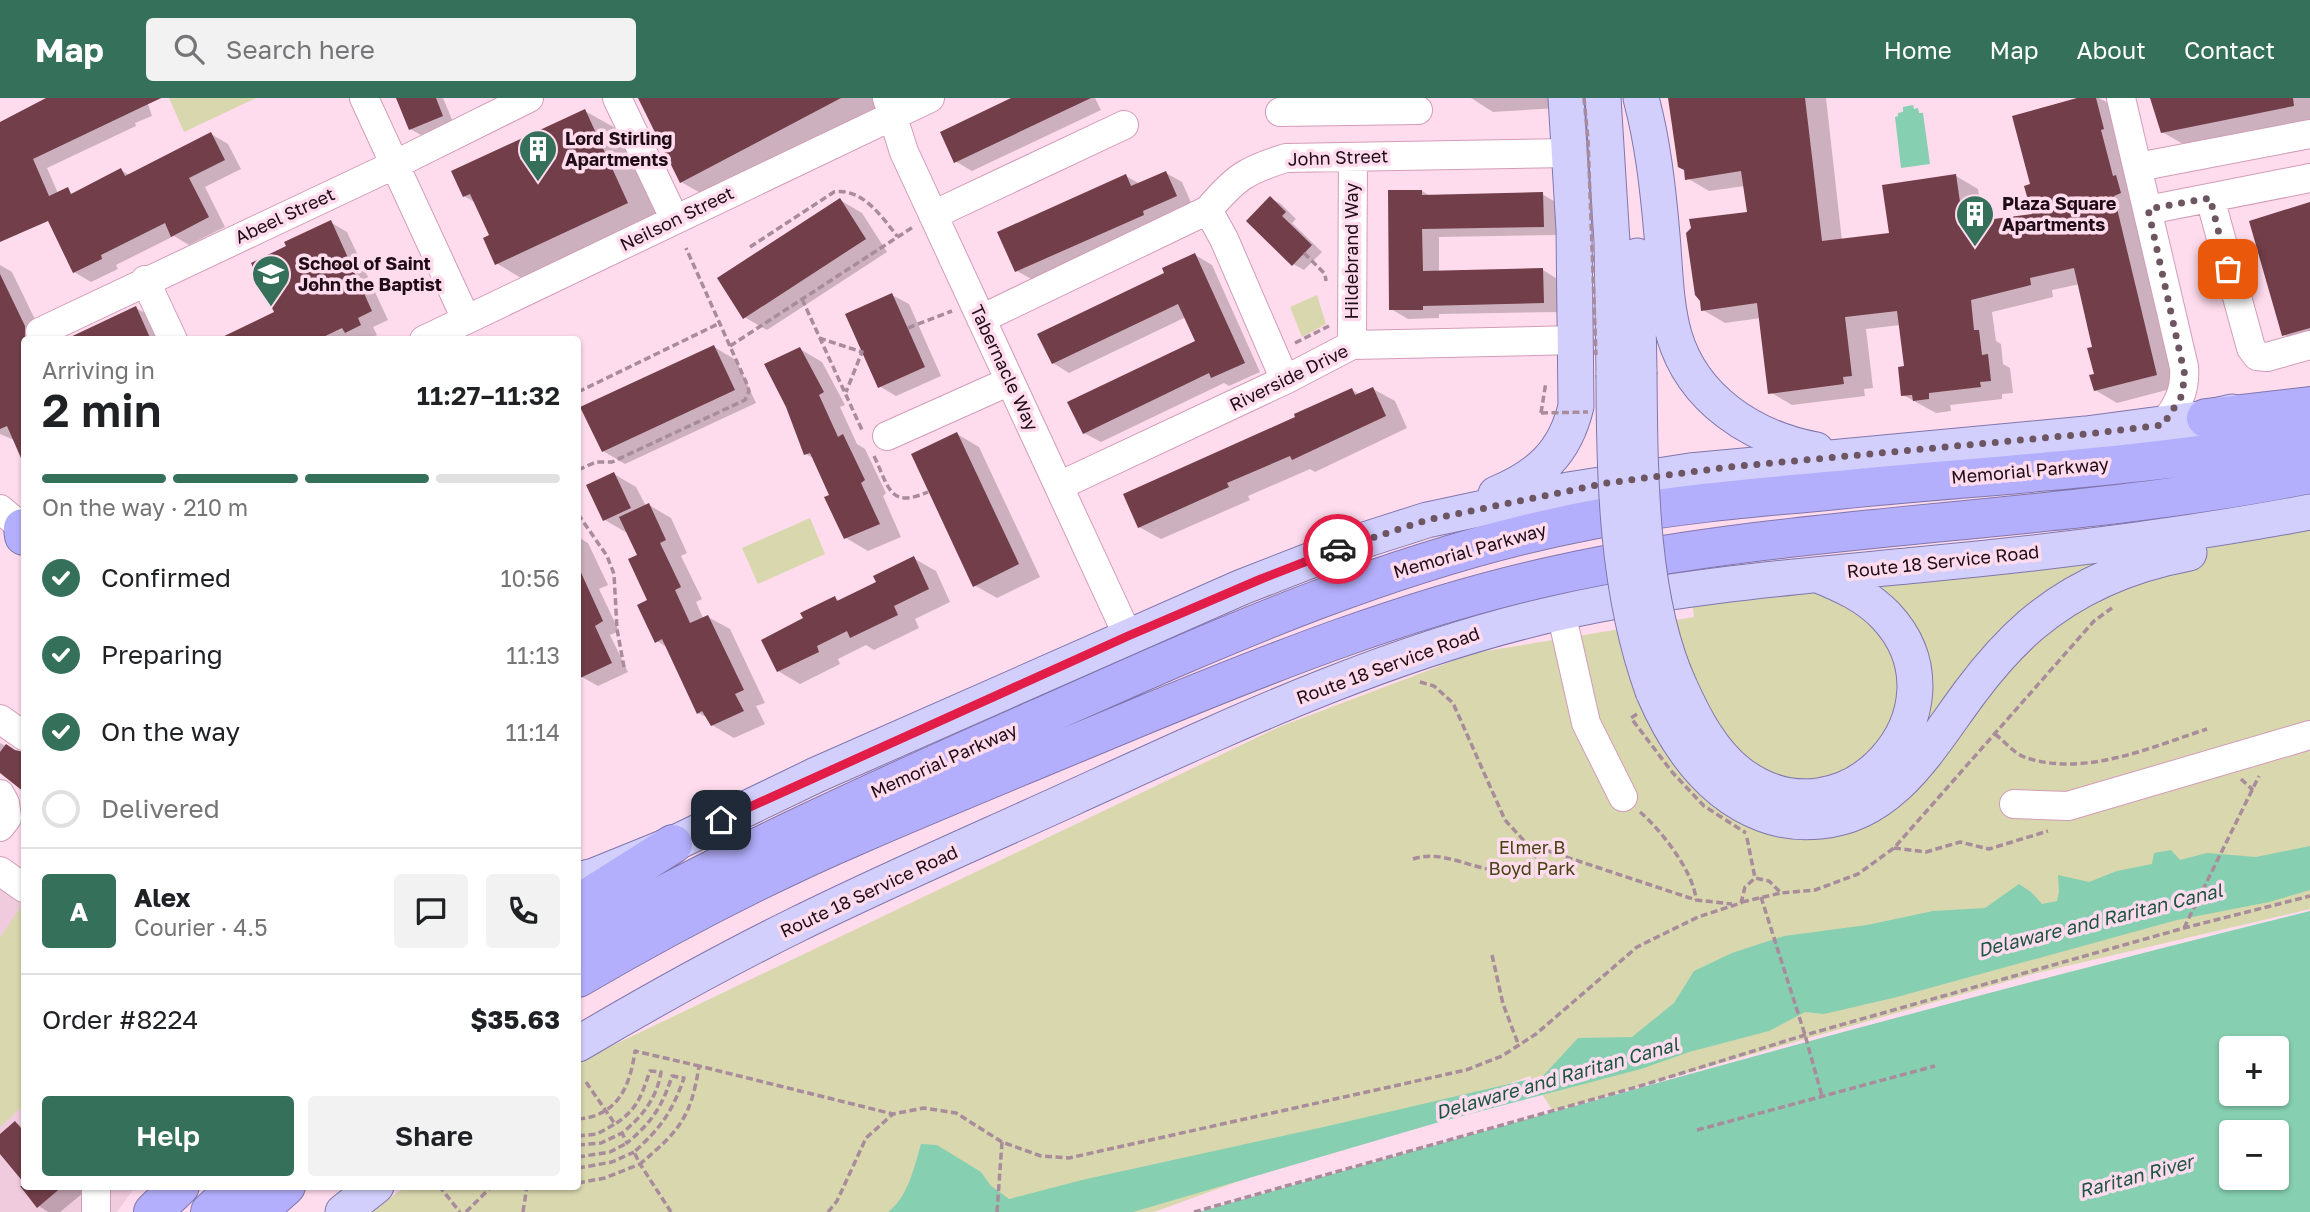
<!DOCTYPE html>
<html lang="en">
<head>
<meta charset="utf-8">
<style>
  :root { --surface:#fff; --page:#f2f2f2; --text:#202124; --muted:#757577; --line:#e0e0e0; --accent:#35705a }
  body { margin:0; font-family:"Golos Text",sans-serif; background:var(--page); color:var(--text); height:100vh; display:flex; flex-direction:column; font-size:26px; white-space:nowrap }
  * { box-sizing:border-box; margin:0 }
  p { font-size:23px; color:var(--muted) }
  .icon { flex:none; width:38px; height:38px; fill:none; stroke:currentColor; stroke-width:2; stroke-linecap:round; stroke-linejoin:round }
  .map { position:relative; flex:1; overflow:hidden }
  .drawer { position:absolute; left:21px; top:238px; width:560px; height:854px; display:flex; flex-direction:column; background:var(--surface); border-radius:7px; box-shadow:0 2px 5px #0004 }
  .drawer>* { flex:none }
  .fabs { position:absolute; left:2219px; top:938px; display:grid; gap:14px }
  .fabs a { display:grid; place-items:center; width:70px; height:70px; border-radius:7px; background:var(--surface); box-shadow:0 2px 5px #0004; font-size:35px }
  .pin { position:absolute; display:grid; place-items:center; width:60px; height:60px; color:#fff; margin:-30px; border-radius:14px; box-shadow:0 4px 10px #0006 }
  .courier { position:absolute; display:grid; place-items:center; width:70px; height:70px; margin:-35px; border:5px solid #e11d48; border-radius:50%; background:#fff; color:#222; box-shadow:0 2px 9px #0007 }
  .summary em { font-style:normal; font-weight:600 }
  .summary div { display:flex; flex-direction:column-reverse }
  .summary { display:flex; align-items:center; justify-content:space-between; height:119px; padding:0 21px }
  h1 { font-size:46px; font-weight:600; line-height:52px }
  .bar { display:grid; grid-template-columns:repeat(4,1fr); gap:10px 7px; align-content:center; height:84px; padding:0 21px }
  .bar i { height:9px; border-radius:5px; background:var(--line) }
  .bar .on { background:var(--accent) }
  .bar p { grid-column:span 4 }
  .line { display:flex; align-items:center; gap:18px; padding:0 21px; border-top:2px solid var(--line) }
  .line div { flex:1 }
  .round { display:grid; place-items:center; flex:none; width:74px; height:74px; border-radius:7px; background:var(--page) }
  ol { padding:0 21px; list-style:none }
  li { display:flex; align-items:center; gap:21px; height:77px }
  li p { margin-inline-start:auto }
  li .icon { padding:7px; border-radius:50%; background:var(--accent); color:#fff; stroke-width:4 }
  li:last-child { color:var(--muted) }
  li i { width:38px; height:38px; border:4px solid var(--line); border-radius:50% }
  .button { display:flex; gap:14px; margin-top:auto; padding:14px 21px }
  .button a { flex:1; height:80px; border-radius:7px; background:var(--accent); color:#fff; font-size:28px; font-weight:600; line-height:80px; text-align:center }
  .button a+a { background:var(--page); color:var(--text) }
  header { display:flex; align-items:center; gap:42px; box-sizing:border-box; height:98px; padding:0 35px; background:var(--accent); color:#fff }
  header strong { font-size:33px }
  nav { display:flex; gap:38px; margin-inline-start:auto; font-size:24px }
  .search { width:490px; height:63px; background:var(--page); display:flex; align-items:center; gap:18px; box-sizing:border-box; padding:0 24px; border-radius:7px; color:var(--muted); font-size:26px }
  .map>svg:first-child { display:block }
  .built { fill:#f0cadd }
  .green { fill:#d8d7ae }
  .water { fill:#86cfb1; fill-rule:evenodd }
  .shadow { fill:#0003 }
  .building { fill:#713e49 }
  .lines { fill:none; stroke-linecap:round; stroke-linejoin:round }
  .minor-casing { stroke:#d29cb8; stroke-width:30 }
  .major-casing { stroke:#8076ac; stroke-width:37 }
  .highway-casing { stroke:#8076ac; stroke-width:40 }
  .path { stroke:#a98c9b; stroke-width:3.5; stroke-dasharray:7 3.5; stroke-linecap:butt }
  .minor { stroke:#fff; stroke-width:28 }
  .major { stroke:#d2cffd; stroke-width:35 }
  .highway { stroke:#b4affc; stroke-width:38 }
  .major-bridge-casing { stroke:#8076ac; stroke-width:37; stroke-linecap:butt }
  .path-bridge { stroke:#a98c9b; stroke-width:3.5; stroke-dasharray:7 3.5; stroke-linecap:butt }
  .major-bridge { stroke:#d2cffd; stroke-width:35 }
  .done { stroke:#6d5562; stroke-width:7; stroke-dasharray:0 12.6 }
  .route { stroke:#e11d48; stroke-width:9 }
  .labels { text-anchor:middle; stroke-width:7; stroke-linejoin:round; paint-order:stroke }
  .poi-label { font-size:18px; font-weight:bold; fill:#1f0c17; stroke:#ffdced; text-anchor:start }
  .street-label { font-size:18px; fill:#1f0c17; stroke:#ffdced }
  .park-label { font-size:18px; fill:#454311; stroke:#ffdced }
  .water-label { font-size:19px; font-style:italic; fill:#1c5542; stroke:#ffdced }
</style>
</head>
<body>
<header>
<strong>Map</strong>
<div class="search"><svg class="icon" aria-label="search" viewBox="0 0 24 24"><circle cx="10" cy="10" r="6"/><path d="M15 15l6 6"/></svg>Search here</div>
<nav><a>Home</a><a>Map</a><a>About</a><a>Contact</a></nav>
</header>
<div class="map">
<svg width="2310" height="1114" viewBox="0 0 2310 1114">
  <rect width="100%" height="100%" fill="#ffdced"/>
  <path class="built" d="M0,786L24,801V1088L135,1089L117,1114H0Z"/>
  <path class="green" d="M169,0H256L184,34Z
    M1317,197L1326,226L1302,239L1290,209Z
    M810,420L825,456L758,486L742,450Z
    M2310,426V811L2037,875L1553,1013L1530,978L1154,1114H371L405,1089L578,1088V964L1279,629L1474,555L1694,519L1692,503Z
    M24,804V1007L0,1029V840Z"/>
  <path class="water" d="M1913,7L1914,11L1918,10L1919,15H1923L1930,66L1901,70L1895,19L1898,18V15L1903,14V9Z
    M2310,748V792L2269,804L2177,822L1897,899L1824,916L1805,914L1769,933L1689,954L1641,971L1436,1025L1133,1114H888C908,1099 914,1070 921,1046L937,1047L981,1074L991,1088L1009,1101L1082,1082L1328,1028L1543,978L1578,940L1632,939L1674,905L1694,873L1732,855L1784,838L1867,827L1933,813L1985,810L2019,786L2031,794L2042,806L2057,803L2059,794L2058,777L2089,784L2117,773L2152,766L2154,755L2171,752L2180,762L2207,755L2256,759Z
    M2310,813V1114H1199C1568,1009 1937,905 2310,813ZM2277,950V996H2231V950ZM2277,1034V1080H2231V1034Z"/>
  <path class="shadow" d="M50,0H162L148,6L152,18L135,25L136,28L47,70L67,116L0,139V25Z
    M396,0H443L453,24L421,37L410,31Z
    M640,0H893L895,6L713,102L681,84Z
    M1015,0H1095L1101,12L972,73L955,63Z
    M1471,0H1557L1558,10L1493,14Z
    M1673,0H1826L1842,143L1891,137L1956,78L1978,91L1983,124L2034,117L2032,88L2084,0H2099L2117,10L2178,289L2117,305L2095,292L2094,250L2080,186L2052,192L2053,199L1992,214L1996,243L2001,246L2003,266L2010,270L2013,295L2002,296V301L1950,307L1951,313L1936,315L1903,297L1906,269L1900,227L1866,231L1873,290L1864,291L1865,298L1792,307L1770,294L1761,220L1725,225L1703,212L1749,115L1745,88L1709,93L1687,80Z
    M2152,0H2310V25L2190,50L2162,34Z
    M585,13L617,31L659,123L528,184L496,165L491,138L476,105L464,98Z
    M211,36L228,46L241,71L205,89L225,129L189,147L174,138L116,167L118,171L91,184L74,174L121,72L129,77Z
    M1166,75L1182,84L1192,107L1033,182L1017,173L1126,78L1140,86Z
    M1422,93L1430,98L1542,96L1559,106L1560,137L1439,139V174L1543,172L1559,182L1560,214L1439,216V220L1408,221L1391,211Z
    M1270,100L1281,106L1296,121L1292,125L1322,154L1304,172L1293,166Z
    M840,102L862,115L887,154L767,232L744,219Z
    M2310,106V252L2283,236Z
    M330,124L347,134L388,222L373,229L377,237L367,242L356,240L220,242L276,215Z
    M1195,157L1212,167L1260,274L1229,288L1224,285L1101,344L1084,335L1197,244L1186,219L1069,275L1053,265L1167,176Z
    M0,167L12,174L44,240L24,242V362L16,343L0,336Z
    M892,197L909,206L941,278L896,298L879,288Z
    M136,210L155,221L164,242H69Z
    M714,249L736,262L756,305L625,366L603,353Z
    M800,251L822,264L845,307L840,309L857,346L865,351L886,395L883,398L901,439L868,453L846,440L831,398L813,360L806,356Z
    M1373,291L1395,303L1407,330L1315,374L1310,371L1248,398L1250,402L1161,441L1139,429L1298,320L1352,292L1359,296Z
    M957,336L979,349L1040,479L997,500L974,487Z
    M614,376L636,389L646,408L649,407L671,420L687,455L681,458L702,501L696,504L703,520L708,519L730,531L765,605L756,608L765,626L734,640L712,627L708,620L698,615L668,550L657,543L639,457L627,435L605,422Z
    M578,439L588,445L608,487L599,491L619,533L610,537L628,574L598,588L582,579L578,570Z
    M913,460L936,473L950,504L915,521L919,530L874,552L866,547L838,561L840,566L800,586L778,573L806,521L835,500L840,503L878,484Z
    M0,645L17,654L24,655V692L0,672Z
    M16,1025L24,1030V1082L0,1053V1038Z
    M29,1088H78L83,1095L60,1114H48L39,1108Z"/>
  <path class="building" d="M46,0H161L33,61L49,98L68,89L71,96L121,70L125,78L211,34L225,62L189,80L209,119L171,139L165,125L101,157L102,161L73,175L48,123L0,144V24Z
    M396,0H436L443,18L409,32Z
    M638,0H841L680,85Z
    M1011,0H1091L954,65L940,34Z
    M1668,0H1805L1822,143L1889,135L1882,87L1956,76L1963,125L2032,116L2024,88L2030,86L2012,18L2077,0H2096L2104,31L2101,32L2113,78L2116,77L2121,95L2114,98L2157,277L2094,293L2089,277L2094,276L2087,250L2092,249L2074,170L2030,180L2031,187L1971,202L1974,232H1979L1982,257L1988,256L1991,283L1980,284L1981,289L1929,295V301L1913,303L1912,297L1901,298L1898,269L1904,268L1897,213L1845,219L1852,278L1843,279L1844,286L1768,296L1757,205L1701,213L1700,203L1695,197L1686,135L1691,130L1689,121L1747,114L1741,73L1685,82L1684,72L1678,69Z
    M2150,0H2293L2294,8L2161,35Z
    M585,11L628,105L495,167L483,140L489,137L470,96L463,99L451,73Z
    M1166,73L1177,98L1143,113L1144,117L1015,174L997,134L1126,76L1131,88Z
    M1388,92H1422V97L1543,94L1544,129L1422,131L1423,173L1543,170L1544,205L1423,208V212H1389Z
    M1270,98L1286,114L1282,118L1312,147L1292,168L1246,123Z
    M840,100L866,141L743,221L717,180Z
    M2310,104V230L2282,238L2249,123Z
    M331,122L372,213L358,220L361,227L345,235L342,230L317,242H216L274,214L251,165L286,148L284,144Z
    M1195,155L1245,265L1211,280L1209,275L1083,336L1067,304L1195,243L1178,206L1052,266L1037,236L1164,175L1162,170Z
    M0,176L25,228L24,367L7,328L0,331Z
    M892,195L925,269L878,290L845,216Z
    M136,208L151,242H64Z
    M714,247L735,292L602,354L580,309Z
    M800,249L824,294L819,297L838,339L843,336L865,382L861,385L880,426L844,441L824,399L829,397L810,355L804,357L786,309L764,266Z
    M1373,289L1386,318L1292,362L1290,358L1227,385L1229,389L1138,430L1123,396L1295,319L1294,316L1352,290L1355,297Z
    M957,334L1019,466L973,489L911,356Z
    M614,374L631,410L603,423L586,387Z
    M649,405L666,442L660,445L681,489L675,492L690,525L708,517L744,592L735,596L744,613L711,628L702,613L697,616L662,541L655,545L637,507L647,502L628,461L637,457L619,419Z
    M914,458L929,491L894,508L898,517L850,540L847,533L817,548L819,554L777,574L761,542L803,520L800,515L835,498L837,503L876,484L873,478Z
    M578,468L603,523L595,528L612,565L578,581Z
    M6,646L15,652L24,654V694L0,675V654Z
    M15,1023L24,1034V1085L0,1056V1036Z
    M20,1088H63L37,1110Z"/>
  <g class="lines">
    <defs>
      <path id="minor" d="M364,0L466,221
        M617,0L675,122
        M887,0L904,54L1128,538
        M2121,0L2184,269C2186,293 2177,309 2163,326
        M1280,14L1418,12
        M2138,69L2310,36
        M2210,100L2251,250L2257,258L2267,259L2310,247
        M1208,112L1224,141L1285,282
        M2148,112L2310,80
        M933,117L1124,27
        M145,182L173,242
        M981,221L1208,112C1235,80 1246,72 1286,60L1570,55
        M40,234L396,66L529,0
        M424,242L930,0
        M1352,247L1353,60
        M887,338L1010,283
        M1059,388L1285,282L1352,247L1577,242
        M0,411L24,431
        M1561,514L1586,625L1623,699
        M0,621L24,638
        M0,696L5,705L7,720L0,729
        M2014,706L2068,708L2310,637
        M0,773L24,790
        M96,1114V1088"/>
      <path id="major" d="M1603,0L1612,144L1614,277
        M1641,0C1653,45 1658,91 1662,137C1665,170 1665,205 1674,237C1693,302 1753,340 1816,352
        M1637,158L1639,274
        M1496,396C1539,378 1565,355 1576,308L1574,132L1566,0
        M1680,589C1694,620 1712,655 1740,676C1846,755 1973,611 1886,518C1867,498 1843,487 1818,477
        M1653,593C1675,645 1708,695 1763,716C1781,723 1800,725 1820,723C1894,717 1931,646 1971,593C1989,569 2009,546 2031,527C2077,488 2130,466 2189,455
        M578,782L594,778L673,746L816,677L1242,489L1355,445L1427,422L1568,392L1690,373L2086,336L2206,320L2232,314
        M578,946C649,904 721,864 796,827C887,782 980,742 1072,700C1232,627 1390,552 1562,514C1682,487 1805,478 1927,466C2055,454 2183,438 2310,414
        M343,1114L376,1088"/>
      <path id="highway" d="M2206,320L2310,308
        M23,430L24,438
        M578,806L673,746
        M578,843C727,759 883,689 1039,620C1218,540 1397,459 1591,422C1669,407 1748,400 1827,393C1988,377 2151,369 2310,340
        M578,880C669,827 762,778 860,736C950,697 1041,660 1132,622C1272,564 1412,508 1561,476C1807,423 2063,426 2310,376
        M153,1114L180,1088
        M210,1114L238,1088
        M257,1114L286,1088"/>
    </defs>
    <use href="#minor" class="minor-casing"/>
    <use href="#major" class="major-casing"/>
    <use href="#highway" class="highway-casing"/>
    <path class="path" d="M750,149L834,94C863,90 881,118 897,138
      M1304,155L1325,176L1326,183
      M802,201L862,332
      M908,230L952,213
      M819,240L862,254L846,294
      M1295,245L1329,228
      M730,248L913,129
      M578,294L720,225
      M1541,315L1546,284
      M874,358C889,389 889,411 928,394
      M578,372L596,364H612L745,302L749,293L746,284L686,150
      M578,416L607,458L614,476L617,531L624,569
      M1420,584L1434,588L1453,605L1505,722L1527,746L1696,802L1732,806
      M1995,636C2004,643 2014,655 2024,659C2084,680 2151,649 2207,631
      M2241,681L2253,692
      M1640,714C1661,732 1694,774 1696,802
      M1747,740L1755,780L1769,783L1781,795L1815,792L1858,776L1894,750L2094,523L2112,510
      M1894,750L1926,754L1960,744L1989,751L2048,733
      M1413,761C1447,749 1485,781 1515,770C1525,767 1534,759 1543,753
      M1761,799L1805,937L1822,998
      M1742,804L1781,795
      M2184,830L2259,678
      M1492,857L1503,906L1519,948
      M586,984L615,1026C638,1011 641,998 650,973L661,974C657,1000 642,1019 622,1035L627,1045C652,1024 662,1009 672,978L684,980C672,1014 661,1030 634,1054L640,1066C679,1033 691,1020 699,968L893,1016
      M578,1021C618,1018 630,988 635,953L699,968
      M1697,1032L1935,968
      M578,1038L597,1036L615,1026
      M578,1047L601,1045L622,1035
      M578,1059L610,1054L627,1045
      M578,1070L612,1064L634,1054
      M578,1085L605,1080L640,1066L671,1114
      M439,1088L460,1114
      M466,1114L492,1088
      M523,1114L527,1088
      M828,1114L837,1103L866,1040L893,1016L924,1010L956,1015L1002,1044L1041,1058L1069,1060L1466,972L1502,958L1536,936L1637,849L1698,819L1741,805L1745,789L1755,780
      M997,1114L1002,1044
      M1194,1114L1640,988L1805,937L2184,830L2310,798"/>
    <use href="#minor" class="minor"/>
    <use href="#major" class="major"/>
    <use href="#highway" class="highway"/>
    <defs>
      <path id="major-bridge" d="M1639,274C1640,371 1639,501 1680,589
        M1614,277C1614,382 1617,494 1653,593"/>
    </defs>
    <use href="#major-bridge" class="major-bridge-casing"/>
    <path class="path-bridge" d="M1584,0L1588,42L1596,257
      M1541,315L1588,314
      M1637,616L1631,620L1672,674L1704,708L1746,735"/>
    <use href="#major-bridge" class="major-bridge"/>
  </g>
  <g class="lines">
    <path class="done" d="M1338,451L1427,422L1607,385L1729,369L2086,336L2163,327L2181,299L2185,278L2148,111L2210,100L2228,171"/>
    <path class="route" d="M721,722L1128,538L1261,481L1338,451"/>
  </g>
  <defs>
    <symbol id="building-pin" viewBox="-11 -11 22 30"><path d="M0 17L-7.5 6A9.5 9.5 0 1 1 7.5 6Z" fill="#35705a" stroke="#ffdced"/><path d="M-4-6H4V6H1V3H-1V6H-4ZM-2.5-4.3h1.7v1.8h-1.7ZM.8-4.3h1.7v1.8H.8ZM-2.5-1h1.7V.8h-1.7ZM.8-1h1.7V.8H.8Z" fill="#fff"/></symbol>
    <symbol id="school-pin" viewBox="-11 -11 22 30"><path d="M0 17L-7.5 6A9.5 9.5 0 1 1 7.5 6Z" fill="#35705a" stroke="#ffdced"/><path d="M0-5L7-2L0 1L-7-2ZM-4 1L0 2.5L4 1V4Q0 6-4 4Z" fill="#fff"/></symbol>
  </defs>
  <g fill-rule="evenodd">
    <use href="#building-pin" x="516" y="29" width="44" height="60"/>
    <use href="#building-pin" x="1953" y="94" width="44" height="60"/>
    <use href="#school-pin" x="249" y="154" width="44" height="60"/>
  </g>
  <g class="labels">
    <g class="poi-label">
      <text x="565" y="47">Lord Stirling<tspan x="565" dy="21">Apartments</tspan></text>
      <text x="2002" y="112">Plaza Square<tspan x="2002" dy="21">Apartments</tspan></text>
      <text x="298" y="172">School of Saint<tspan x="298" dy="21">John the Baptist</tspan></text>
    </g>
    <g class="street-label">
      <text transform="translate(1338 60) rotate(-2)" y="6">John Street</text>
      <text transform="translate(285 118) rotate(-25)" y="6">Abeel Street</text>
      <text transform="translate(677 121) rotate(-26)" y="6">Neilson Street</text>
      <text transform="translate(1352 153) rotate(-90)" y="6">Hildebrand Way</text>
      <text transform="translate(1004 270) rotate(65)" y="6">Tabernacle Way</text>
      <text transform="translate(1289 280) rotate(-26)" y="6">Riverside Drive</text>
      <text transform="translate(2030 373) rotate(-5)" y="6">Memorial Parkway</text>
      <text transform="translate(1470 453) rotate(-16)" y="6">Memorial Parkway</text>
      <text transform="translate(1943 464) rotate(-6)" y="6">Route 18 Service Road</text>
      <text transform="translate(1388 568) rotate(-20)" y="6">Route 18 Service Road</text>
      <text transform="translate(944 663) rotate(-24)" y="6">Memorial Parkway</text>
      <text transform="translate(869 794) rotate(-25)" y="6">Route 18 Service Road</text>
    </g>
    <g class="park-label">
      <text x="1532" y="756">Elmer B<tspan x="1532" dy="21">Boyd Park</tspan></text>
    </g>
    <g class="water-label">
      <text transform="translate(2100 822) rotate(-14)" y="7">Delaware and Raritan Canal</text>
      <text transform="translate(1557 980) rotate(-16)" y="7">Delaware and Raritan Canal</text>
      <text transform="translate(2136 1078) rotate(-15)" y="7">Raritan River</text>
    </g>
  </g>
</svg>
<div class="fabs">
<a>+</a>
<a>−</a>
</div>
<div class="pin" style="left:2228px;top:171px;background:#ea580c"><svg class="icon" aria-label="bag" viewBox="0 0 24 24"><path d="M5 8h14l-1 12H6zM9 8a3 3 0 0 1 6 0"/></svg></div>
<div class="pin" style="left:721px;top:722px;background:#1f2937"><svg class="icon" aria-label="home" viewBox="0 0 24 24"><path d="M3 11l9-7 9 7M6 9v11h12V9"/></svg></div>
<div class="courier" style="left:1338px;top:451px"><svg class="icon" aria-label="car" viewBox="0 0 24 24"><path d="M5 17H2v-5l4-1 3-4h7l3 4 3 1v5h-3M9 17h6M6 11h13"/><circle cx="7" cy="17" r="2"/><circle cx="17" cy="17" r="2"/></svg></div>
<section class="drawer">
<div class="summary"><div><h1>2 min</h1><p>Arriving in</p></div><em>11:27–11:32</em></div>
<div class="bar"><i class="on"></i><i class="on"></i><i class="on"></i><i></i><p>On the way · 210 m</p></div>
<ol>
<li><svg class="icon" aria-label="check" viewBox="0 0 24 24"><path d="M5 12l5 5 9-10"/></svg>Confirmed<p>10:56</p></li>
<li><svg class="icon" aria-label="check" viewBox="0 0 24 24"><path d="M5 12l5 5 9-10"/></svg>Preparing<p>11:13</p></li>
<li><svg class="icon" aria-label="check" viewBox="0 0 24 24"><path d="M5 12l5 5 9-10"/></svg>On the way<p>11:14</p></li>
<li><i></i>Delivered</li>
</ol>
<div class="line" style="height:126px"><b class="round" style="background:var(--accent);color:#fff">A</b><div><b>Alex</b><p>Courier · 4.5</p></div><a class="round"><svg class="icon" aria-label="chat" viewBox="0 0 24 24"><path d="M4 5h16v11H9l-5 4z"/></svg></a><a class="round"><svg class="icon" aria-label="phone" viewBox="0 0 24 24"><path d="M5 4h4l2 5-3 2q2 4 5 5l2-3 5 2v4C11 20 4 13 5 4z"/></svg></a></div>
<div class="line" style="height:91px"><div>Order #8224</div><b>$35.63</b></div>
<div class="button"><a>Help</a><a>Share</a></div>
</section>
</div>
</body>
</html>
